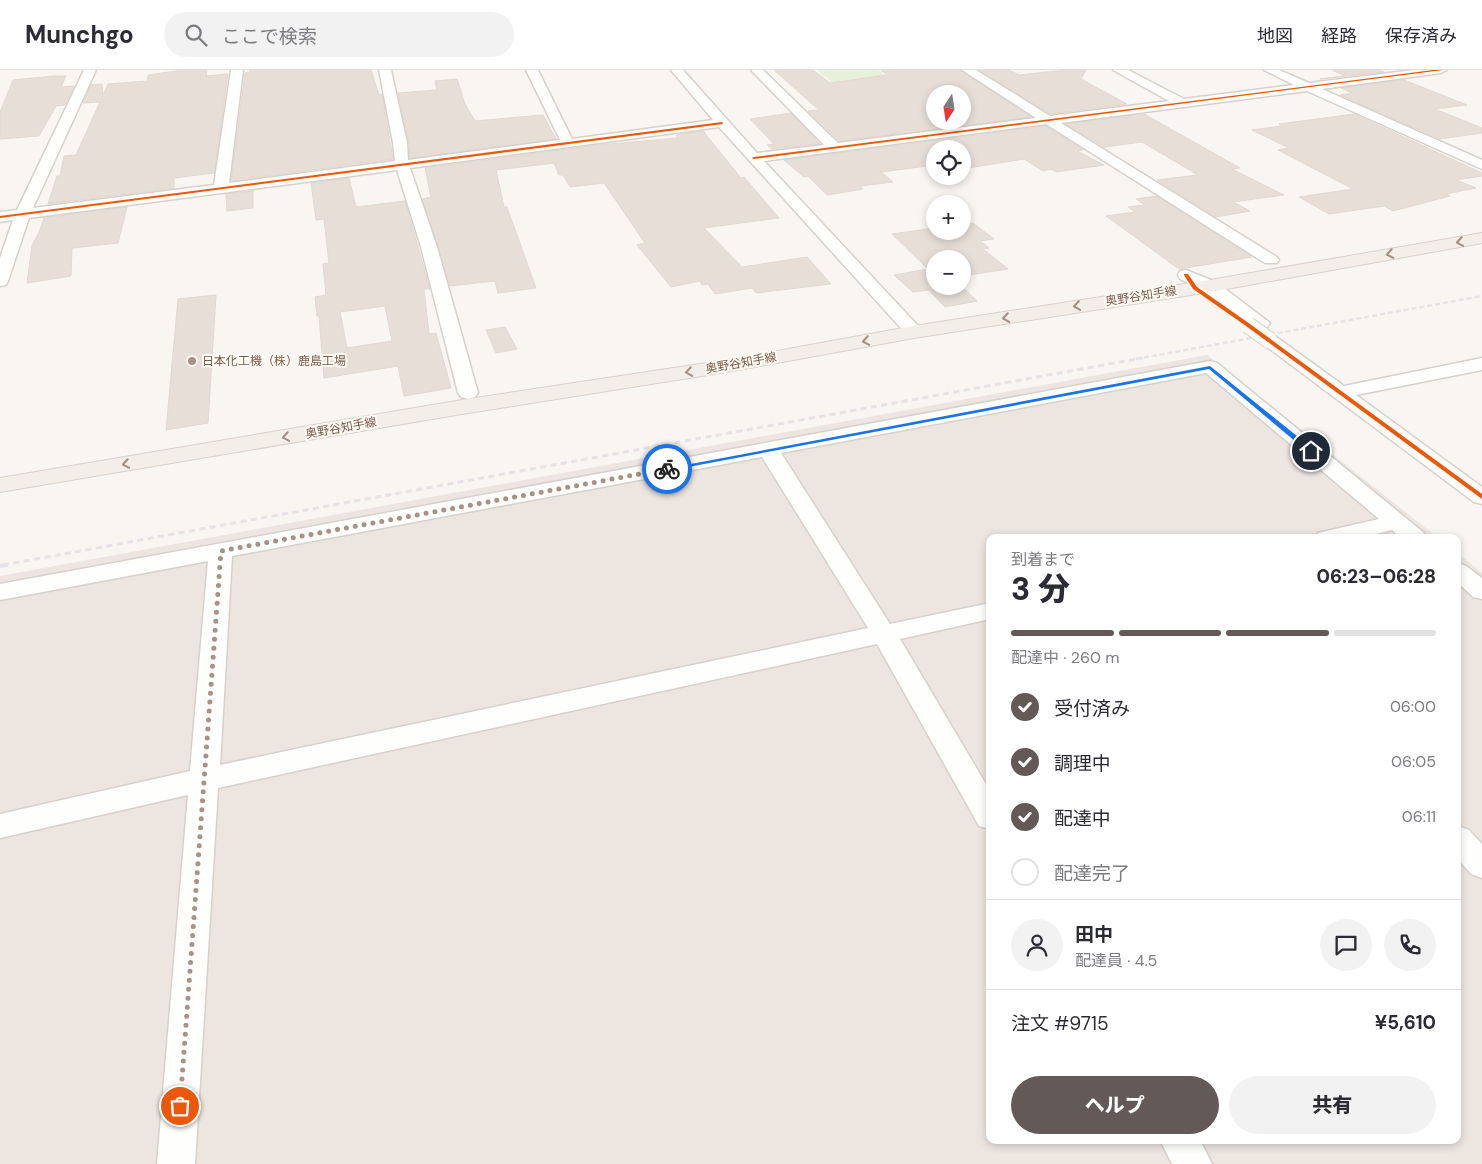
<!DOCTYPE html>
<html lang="ja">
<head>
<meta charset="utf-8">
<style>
  :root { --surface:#fff; --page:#f2f2f3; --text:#2b2b33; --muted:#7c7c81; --line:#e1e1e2; --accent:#625958 }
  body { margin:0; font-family:"DM Sans","Noto Sans JP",sans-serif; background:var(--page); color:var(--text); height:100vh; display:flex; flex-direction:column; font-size:19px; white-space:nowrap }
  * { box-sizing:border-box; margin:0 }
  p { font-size:16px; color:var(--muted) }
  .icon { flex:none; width:28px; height:28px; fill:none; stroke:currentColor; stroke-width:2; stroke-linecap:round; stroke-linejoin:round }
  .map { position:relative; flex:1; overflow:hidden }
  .drawer { position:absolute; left:986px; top:464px; width:475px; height:610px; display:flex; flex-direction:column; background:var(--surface); border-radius:10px; box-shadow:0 2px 8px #0003 }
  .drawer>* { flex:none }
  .needle { width:32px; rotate:192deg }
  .tools { position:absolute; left:926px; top:15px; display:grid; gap:10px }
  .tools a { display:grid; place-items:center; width:45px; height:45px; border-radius:50%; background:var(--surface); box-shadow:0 2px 8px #0003; font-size:25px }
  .pin { position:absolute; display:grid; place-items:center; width:42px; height:42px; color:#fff; margin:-21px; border:2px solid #fff; border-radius:50%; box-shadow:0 1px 5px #0007 }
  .courier { position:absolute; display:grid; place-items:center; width:50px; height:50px; margin:-25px; border:4px solid #1a73e8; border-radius:50%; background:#fff; color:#222; box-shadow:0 1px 6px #0007 }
  .summary em { font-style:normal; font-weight:800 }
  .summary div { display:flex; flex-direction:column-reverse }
  .summary { display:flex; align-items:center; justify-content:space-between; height:85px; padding:0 25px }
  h1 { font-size:32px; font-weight:800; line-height:38px }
  .bar { display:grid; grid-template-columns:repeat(4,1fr); gap:8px 5px; align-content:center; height:60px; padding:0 25px }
  .bar i { height:6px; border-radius:4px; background:var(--line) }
  .bar .on { background:var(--accent) }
  .bar p { grid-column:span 4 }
  .line { display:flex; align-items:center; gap:12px; padding:0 25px; border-top:1px solid var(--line) }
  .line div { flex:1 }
  .round { display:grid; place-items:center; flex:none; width:52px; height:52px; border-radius:26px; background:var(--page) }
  ol { padding:0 25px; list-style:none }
  li { display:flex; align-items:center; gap:15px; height:55px }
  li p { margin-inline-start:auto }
  li .icon { padding:5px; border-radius:50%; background:var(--accent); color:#fff; stroke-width:4 }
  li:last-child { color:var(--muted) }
  li i { width:28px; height:28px; border:2px solid var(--line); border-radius:50% }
  .action { display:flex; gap:10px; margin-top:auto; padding:10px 25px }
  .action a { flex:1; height:58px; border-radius:30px; background:var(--accent); color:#fff; font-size:20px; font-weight:800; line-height:58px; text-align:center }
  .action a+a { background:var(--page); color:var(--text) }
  header { display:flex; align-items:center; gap:30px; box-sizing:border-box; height:70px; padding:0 25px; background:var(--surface); border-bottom:1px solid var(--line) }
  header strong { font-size:24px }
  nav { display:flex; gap:28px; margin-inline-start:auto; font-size:18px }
  .search { width:350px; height:45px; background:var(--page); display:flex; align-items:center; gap:12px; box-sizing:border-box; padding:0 18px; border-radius:28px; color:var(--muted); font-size:19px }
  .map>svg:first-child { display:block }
  .industrial { fill:#ede5e0 }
  .green { fill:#e7f0db }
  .building { fill:#e6ded7; stroke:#e2d8d2; fill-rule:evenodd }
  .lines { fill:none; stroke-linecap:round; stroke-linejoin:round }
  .minor-casing { stroke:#d7d1cb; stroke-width:3 }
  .major-casing { stroke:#dad1cc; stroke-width:2 }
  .minor { fill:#fefefd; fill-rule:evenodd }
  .major { fill:#f3eee8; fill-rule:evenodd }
  .rail-far2 { stroke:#e6e3e7; stroke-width:2.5; stroke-dasharray:5 3; stroke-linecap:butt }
  .rail-far1 { stroke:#e6e3e7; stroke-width:3; stroke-dasharray:6 4.5; stroke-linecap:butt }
  .rail { stroke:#e6e3e7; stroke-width:4; stroke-dasharray:8 5.5; stroke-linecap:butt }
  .minor-bridge-casing { stroke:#d7d1cb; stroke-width:18; stroke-linecap:butt }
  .minor-bridge { stroke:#fefefd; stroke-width:16 }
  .cycleway-casing { stroke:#fffaf3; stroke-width:3 }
  .cycleway { fill:#e8590c; fill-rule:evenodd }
  .oneway { stroke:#a48f83 }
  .route { fill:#1a73e8 }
  .done { stroke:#a69286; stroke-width:5; stroke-dasharray:0 9 }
  .poi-dot { fill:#a69286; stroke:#fffaf3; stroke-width:2 }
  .labels { text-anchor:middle; stroke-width:4; stroke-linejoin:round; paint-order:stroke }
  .far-street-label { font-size:12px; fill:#7a5c4d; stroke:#fffaf3 }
  .far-poi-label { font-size:12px; fill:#7a5c4d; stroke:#fffaf3; text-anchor:start }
</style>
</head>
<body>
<header>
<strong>Munchgo</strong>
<div class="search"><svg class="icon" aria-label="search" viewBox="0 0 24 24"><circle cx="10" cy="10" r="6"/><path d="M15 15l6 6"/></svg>ここで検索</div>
<nav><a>地図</a><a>経路</a><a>保存済み</a></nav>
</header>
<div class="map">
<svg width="1482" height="1094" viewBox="0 0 1482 1094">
  <rect width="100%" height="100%" fill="#f9f5f0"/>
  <path class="industrial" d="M1207,285L1437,467L990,468V1070H1458V483L1482,503V1094H0V506Z"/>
  <path class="green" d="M817,0H878L935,42V51H947L957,59L899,66Z"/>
  <path class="building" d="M183,0H207L206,6L228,4L214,103L174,108V118L48,134L57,106H60L64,86L76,85L100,32L83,33L91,15L102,14L103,25L108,14L147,11L148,5Z
    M249,0H371L379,25L382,24L393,89L231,111L245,3L250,2Z
    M774,0H813L830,13L887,5L881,0H960L1031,47L839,71L808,41L819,40ZM935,24H962V51H935Z
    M980,0H1009L1019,5L1066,0H1086L1081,9L1127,34L1050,44Z
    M1332,0H1380L1384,2L1320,9L1345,6Z
    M53,6H66L61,17L74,16L65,35L56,36L39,66L0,69V42L13,10Z
    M457,9L465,34L475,51L543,45L556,69L410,88L409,73L398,23L437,20L435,11Z
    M1404,10L1467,35L1435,39L1482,58V63L1440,69L1340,25L1352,23L1341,18Z
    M791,43L820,74L772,79L767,75L774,74L750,49Z
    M1144,44L1240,98L1232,99L1284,125L1233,132L1250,141L1216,147L1157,110L1198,105L1142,72L1104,77L1066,54Z
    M1354,44L1482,103V106L1456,110L1476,118L1446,124L1450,126L1393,141L1384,136L1329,144L1299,127L1353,119L1278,80L1289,78L1252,60L1282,56L1279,54Z
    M1046,56L1083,80L1077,81L1104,95L1056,102L1051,99L1043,101L1024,89L962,99V79H935V95L881,102L893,112L860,116L863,119L827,125L808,106L804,107L784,90Z
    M703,61L741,108L744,107L779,148L704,158L742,197L807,187L831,214L756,223L752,218L715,224L708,214L702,215L700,211L671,217L637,175L645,173L604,113L570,117L563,105H559L554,93L496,100L504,137H507L536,218L498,223L495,211L450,216L422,129L431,127L425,98L598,75L678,68L676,65Z
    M349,108L356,137L405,131L430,219H424L429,264L436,263L451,318L404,326L398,296L324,308L319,246H317L315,227L326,225L323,194L329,193L324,149L316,150L311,113ZM385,236L392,271L347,278L340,242Z
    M253,121V138L227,141L226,124Z
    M1156,126L1252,187L1179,199L1106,146L1135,142L1128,137L1145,135L1136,129Z
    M127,137L118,173L72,178L71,206L27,213L32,176L39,162L44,148Z
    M973,153L994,169L980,171L989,178L983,179L1008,199L962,206V189H935V216H961L977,231L945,237L929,220L913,222L894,205L928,199L892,164L935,158V161H962V154Z
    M216,225L208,353L166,360L178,229Z
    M505,257L517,279L496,283L486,260Z"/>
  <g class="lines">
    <defs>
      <path id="minor" d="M84,0H96L33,138L214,115L231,0H243L229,113L395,91L393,73L379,0H391L407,73L408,90L560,70L526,0H538L572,69L713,50L671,0H683L757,83L824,75L751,0H763L838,73L1036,48L962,0H976L1050,46L1169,31L1113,0H1128L1184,29L1294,15L1264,0H1279L1309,13L1414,0H1447L1441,3L1322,19L1482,90V99L1307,21L1061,53L1277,187L1279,190L1277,193H1265L1046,54L764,91L920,258L923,262L920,266L914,267L908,266L719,57L410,98L437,177L478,323L475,327L468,329L461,327L458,323L421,177L397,100L29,148L8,211L6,215L0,216V188L13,150L0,152V142L17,140Z
        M1186,200L1216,212L1270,253L1267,257L1261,258L1255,257L1204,220L1180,209L1178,205L1180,201Z
        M1269,265L1275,266L1344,316L1482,288V300L1356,325L1482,417V434L1474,432L1263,274L1260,270L1263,266Z
        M1210,291L1217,293L1424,463L1427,468H1401L1392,460L1360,468H1315L1318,463L1379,449L1206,303L781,383L890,554L990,533V549L900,569L990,721V759L979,756L877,574L218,718L195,1094H157L188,725L0,768V744L190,701L208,491L0,530V514ZM762,387L868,558L220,695L232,486Z
        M1458,493L1466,496L1482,508V529L1473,527L1458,513Z
        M1458,756L1469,760L1482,774V808L1471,804L1458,789Z
        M1160,1070H1200L1212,1094H1172Z"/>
      <path id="major" d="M1482,163V173L1210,222L914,268L733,301L462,344L0,422V408L462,330L733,289L914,256L1210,210Z"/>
    </defs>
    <use href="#minor" class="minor-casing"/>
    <use href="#major" class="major-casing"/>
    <use href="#minor" class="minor"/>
    <use href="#major" class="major"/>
    <path class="rail-far2" d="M1136,289L1482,226"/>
    <path class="rail-far1" d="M3,495L1142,288"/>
    <path class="rail" d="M0,496L10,494"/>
    <defs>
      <path id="minor-bridge" d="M1248,255L1269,270"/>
    </defs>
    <use href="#minor-bridge" class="minor-bridge-casing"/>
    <use href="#minor-bridge" class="minor-bridge"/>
    <defs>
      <path id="cycleway" d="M1433,0H1443L754,89L752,88L754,87Z
        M722,52L723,54L0,148V146Z
        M1184,204H1188L1197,217L1250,254L1482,424V429L1246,256L1193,219L1184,205Z"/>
    </defs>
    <use href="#cycleway" class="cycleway-casing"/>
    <use href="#cycleway" class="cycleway"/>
  </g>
  <defs><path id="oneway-chevron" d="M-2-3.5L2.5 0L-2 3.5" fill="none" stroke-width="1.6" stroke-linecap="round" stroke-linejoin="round" transform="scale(1.25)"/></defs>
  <g class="oneway">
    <use href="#oneway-chevron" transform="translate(1460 172) rotate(170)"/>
    <use href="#oneway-chevron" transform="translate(1390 184) rotate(170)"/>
    <use href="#oneway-chevron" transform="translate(1077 236) rotate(171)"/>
    <use href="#oneway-chevron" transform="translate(1006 248) rotate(171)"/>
    <use href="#oneway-chevron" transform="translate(866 271) rotate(170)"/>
    <use href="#oneway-chevron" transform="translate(689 302) rotate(171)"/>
    <use href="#oneway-chevron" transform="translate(286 367) rotate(170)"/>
    <use href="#oneway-chevron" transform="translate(126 394) rotate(170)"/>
  </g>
  <path class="route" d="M1210,296L1313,379V382H1308L1209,299L667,401L664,399Z"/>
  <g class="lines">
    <path class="done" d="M180,1036L221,481L667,399"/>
  </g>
  <circle class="poi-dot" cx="192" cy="291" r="5"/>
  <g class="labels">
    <g class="far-street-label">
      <text transform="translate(1141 226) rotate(-9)" y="4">奥野谷知手線</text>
      <text transform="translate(741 293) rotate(-10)" y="4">奥野谷知手線</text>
      <text transform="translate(341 358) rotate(-10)" y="4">奥野谷知手線</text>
    </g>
    <g class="far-poi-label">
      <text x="202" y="295">日本化工機（株）鹿島工場</text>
    </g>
  </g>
</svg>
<div class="tools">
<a><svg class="needle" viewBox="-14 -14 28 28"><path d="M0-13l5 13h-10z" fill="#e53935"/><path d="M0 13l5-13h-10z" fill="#7c7c81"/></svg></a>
<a><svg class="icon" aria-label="locate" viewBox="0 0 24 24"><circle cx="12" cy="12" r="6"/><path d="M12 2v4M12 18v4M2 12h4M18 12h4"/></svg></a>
<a>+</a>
<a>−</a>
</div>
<div class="pin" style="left:180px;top:1036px;background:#ea580c"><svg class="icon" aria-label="bag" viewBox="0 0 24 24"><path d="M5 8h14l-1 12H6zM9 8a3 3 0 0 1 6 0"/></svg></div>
<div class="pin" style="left:1311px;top:381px;background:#1f2937"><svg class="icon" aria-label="home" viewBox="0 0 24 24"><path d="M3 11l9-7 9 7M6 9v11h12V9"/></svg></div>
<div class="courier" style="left:667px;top:399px"><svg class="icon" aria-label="bike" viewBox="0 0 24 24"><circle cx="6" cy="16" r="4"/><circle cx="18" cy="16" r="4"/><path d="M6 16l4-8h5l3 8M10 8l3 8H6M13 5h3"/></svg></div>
<section class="drawer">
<div class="summary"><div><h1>3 分</h1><p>到着まで</p></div><em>06:23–06:28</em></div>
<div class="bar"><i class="on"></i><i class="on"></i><i class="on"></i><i></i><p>配達中 · 260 m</p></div>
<ol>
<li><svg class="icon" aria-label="check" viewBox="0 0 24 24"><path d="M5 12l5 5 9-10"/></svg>受付済み<p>06:00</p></li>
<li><svg class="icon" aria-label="check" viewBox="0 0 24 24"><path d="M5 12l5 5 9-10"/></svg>調理中<p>06:05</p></li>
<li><svg class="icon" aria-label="check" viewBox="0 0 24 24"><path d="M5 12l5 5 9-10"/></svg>配達中<p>06:11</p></li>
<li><i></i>配達完了</li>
</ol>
<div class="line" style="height:90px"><a class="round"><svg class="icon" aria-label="person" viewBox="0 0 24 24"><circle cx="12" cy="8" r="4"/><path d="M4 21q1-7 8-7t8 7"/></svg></a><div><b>田中</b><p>配達員 · 4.5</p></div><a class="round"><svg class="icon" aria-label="chat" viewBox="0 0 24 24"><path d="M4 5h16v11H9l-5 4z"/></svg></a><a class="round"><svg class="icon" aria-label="phone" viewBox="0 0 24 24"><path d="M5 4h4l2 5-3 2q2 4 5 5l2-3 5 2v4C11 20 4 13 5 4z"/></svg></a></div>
<div class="line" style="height:65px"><div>注文 #9715</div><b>¥5,610</b></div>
<div class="action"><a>ヘルプ</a><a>共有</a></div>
</section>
</div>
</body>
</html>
